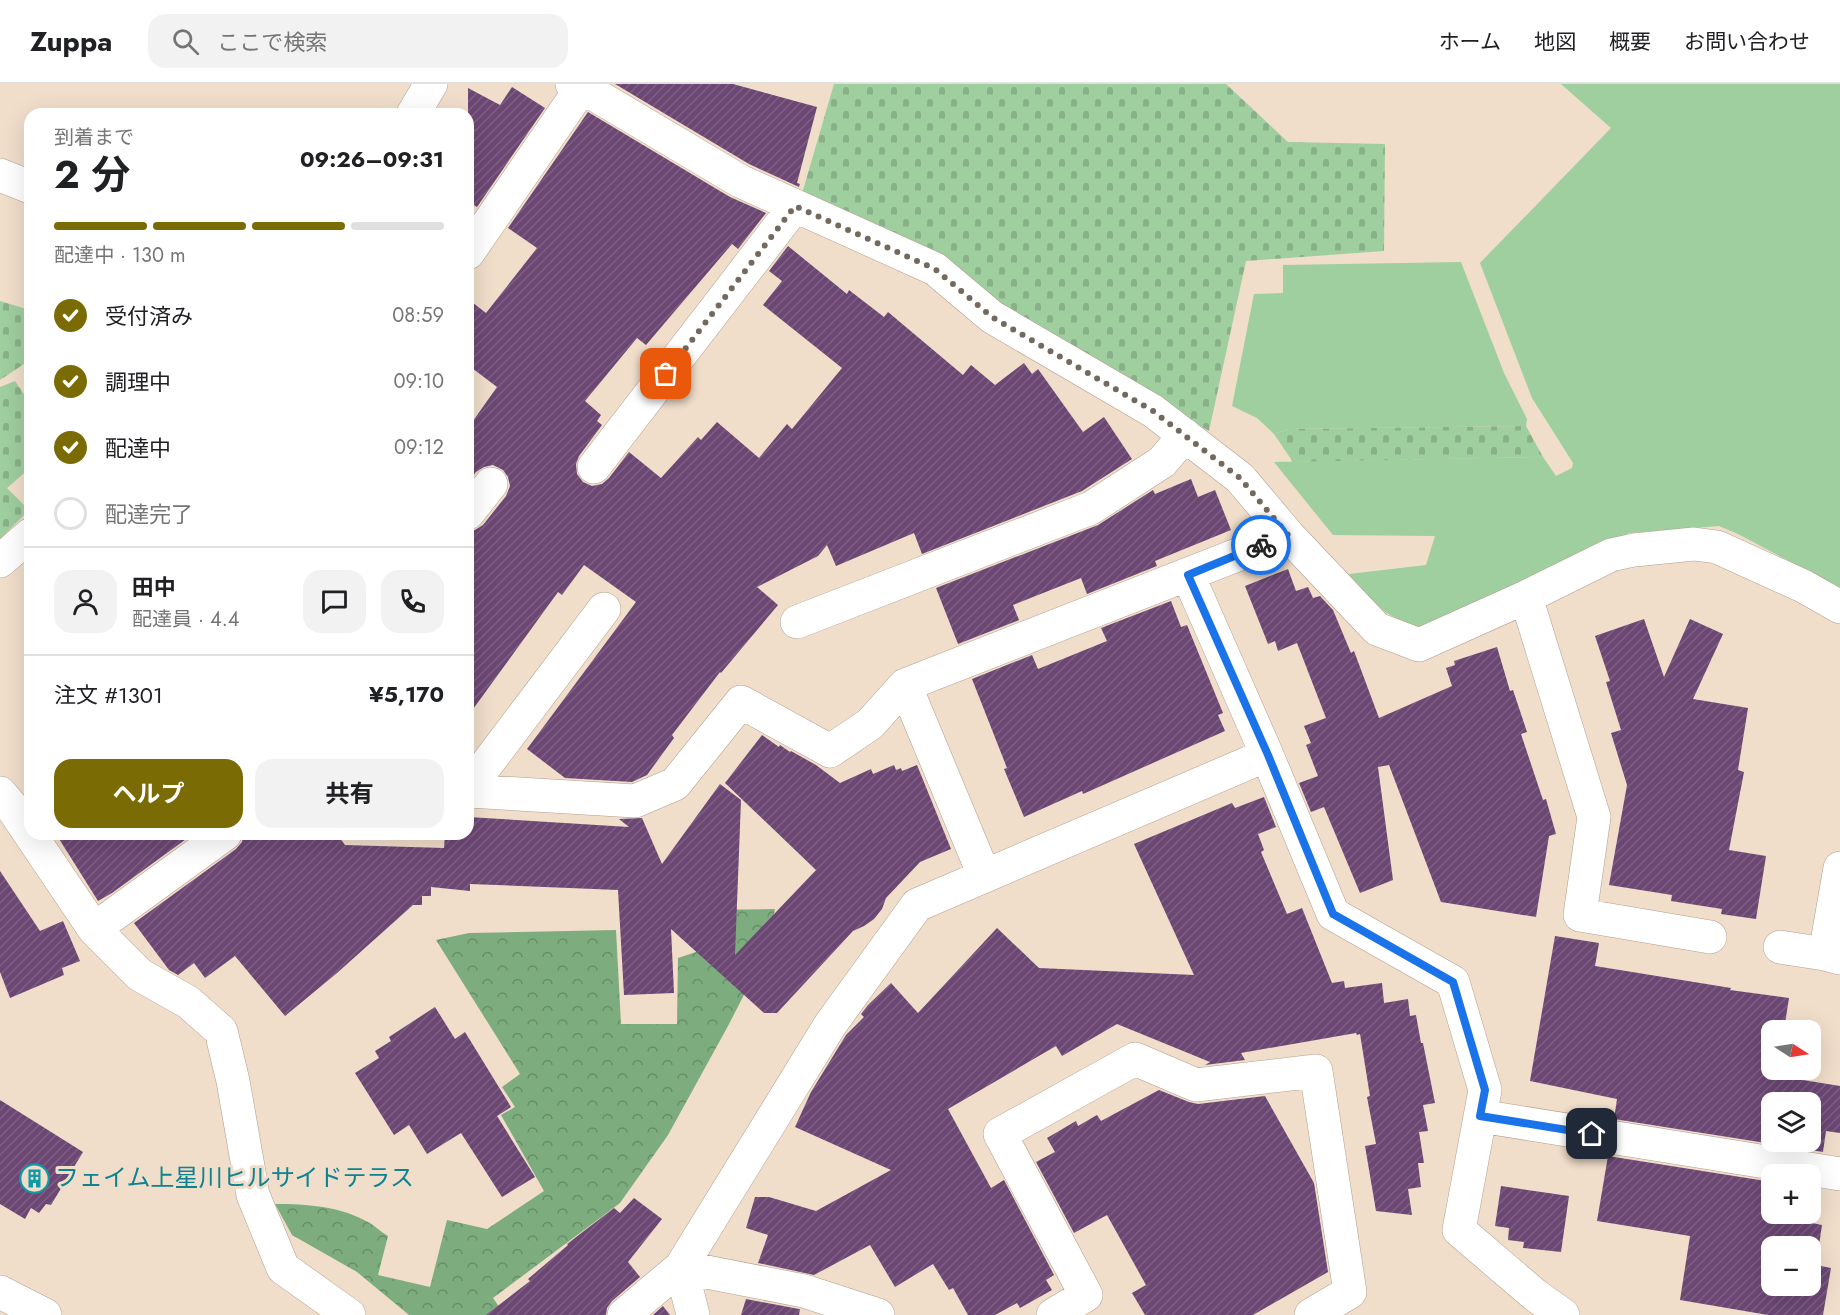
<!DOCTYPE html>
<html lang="ja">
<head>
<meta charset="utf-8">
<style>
  :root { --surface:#fff; --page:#f2f2f2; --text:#202124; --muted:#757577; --line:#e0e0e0; --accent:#7b6b04 }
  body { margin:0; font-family:Jost,"Noto Sans JP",sans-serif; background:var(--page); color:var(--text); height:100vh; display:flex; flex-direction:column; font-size:22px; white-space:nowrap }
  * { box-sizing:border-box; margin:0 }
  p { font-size:20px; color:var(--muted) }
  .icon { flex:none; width:33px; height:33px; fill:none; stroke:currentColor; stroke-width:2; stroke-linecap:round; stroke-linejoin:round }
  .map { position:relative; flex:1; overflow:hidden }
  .drawer { position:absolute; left:24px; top:24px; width:450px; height:732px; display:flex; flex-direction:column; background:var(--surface); border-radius:18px; box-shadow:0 6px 24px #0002 }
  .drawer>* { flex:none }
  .needle { width:39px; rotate:102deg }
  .fabs { position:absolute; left:1761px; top:936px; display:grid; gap:12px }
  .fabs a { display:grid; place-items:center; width:60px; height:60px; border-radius:12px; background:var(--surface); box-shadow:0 6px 24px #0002; font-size:30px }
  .pin { position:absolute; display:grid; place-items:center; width:51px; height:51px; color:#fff; margin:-26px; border-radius:12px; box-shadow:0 3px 9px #0006 }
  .courier { position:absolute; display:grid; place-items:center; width:60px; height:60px; margin:-30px; border:4px solid #1a73e8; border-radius:50%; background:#fff; color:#222; box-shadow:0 2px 8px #0007 }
  .overview em { font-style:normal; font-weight:700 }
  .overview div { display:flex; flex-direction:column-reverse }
  .overview { display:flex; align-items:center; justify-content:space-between; height:102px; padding:0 30px }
  h1 { font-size:39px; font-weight:700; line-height:45px }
  .bar { display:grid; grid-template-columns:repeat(4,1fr); gap:9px 6px; align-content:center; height:72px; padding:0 30px }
  .bar i { height:8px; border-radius:4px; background:var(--line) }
  .bar .current { background:var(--accent) }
  .bar p { grid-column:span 4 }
  .line { display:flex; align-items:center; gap:15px; padding:0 30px; border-top:2px solid var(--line) }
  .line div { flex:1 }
  .round { display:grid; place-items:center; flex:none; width:63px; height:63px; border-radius:18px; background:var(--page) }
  ol { padding:0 30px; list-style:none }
  li { display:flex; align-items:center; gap:18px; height:66px }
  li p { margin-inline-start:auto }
  li .icon { padding:6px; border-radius:50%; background:var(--accent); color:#fff; stroke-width:4 }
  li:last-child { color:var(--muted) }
  li i { width:33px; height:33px; border:3px solid var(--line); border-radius:50% }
  .button { display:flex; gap:12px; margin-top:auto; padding:12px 30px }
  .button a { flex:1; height:69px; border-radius:18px; background:var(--accent); color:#fff; font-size:24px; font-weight:700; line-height:69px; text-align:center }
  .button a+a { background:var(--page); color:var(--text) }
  header { display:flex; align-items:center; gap:36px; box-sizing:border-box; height:84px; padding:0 30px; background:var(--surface); border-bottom:2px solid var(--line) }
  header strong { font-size:28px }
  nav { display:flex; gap:33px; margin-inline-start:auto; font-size:21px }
  .search { width:420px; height:54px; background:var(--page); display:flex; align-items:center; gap:15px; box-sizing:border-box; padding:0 21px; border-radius:18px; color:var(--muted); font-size:22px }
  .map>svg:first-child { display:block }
  .grass { fill:#9fce9f }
  .forest { fill:url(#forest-crowns) }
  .cemetery { fill:url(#cemetery-stones) }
  .building { fill:url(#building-hatch); fill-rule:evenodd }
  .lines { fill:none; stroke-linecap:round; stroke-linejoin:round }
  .minor-casing { stroke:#b29f8d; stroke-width:34 }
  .minor { stroke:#fff; stroke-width:33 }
  .done { stroke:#74695d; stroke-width:6; stroke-dasharray:0 10.8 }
  .route { stroke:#1a73e8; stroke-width:8 }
  .labels { text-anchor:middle; stroke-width:6; stroke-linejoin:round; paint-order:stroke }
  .culture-label { font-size:24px; fill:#0d838f; stroke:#f0ddca; text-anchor:start }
</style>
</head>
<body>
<header>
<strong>Zuppa</strong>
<div class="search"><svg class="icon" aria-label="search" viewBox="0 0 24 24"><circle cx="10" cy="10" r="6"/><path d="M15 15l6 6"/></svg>ここで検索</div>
<nav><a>ホーム</a><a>地図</a><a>概要</a><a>お問い合わせ</a></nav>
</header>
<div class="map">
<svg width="1840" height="1231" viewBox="0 0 1840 1231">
  <defs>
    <pattern id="forest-crowns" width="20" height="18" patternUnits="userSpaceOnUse" patternTransform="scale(1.5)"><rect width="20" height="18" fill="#7dad7e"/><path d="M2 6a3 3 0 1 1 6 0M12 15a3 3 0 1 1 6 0" fill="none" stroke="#678d67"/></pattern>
    <pattern id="cemetery-stones" width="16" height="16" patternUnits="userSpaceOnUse" patternTransform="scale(1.5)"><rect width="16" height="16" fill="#9fce9f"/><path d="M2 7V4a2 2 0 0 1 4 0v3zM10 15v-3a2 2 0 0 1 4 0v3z" fill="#89b189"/></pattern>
    <pattern id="building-hatch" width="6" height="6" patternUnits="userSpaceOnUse" patternTransform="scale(1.5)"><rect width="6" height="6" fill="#6c4774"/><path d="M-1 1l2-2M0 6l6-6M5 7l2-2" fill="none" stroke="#7d5f83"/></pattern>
  </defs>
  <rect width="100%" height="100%" fill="#f0ddca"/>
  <path class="grass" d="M1561,0H1840V504L1738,450L1719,442L1629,449L1422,549L1385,528L1359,503L1349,490L1426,481L1435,452L1333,451L1274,378L1543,373L1556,392L1572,384L1573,379L1532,314L1480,179L1611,44Z
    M1461,178L1504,289L1527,335L1526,342L1289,345L1274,350L1257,334L1232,322L1254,210L1283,209V181Z"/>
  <path class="forest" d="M775,825L766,868L728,942L668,1051L620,1119L493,1214L505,1231H409L357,1188L292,1151L275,1120C306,1120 340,1122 368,1138C375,1142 381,1148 388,1152L378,1191L430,1203L447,1136L487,1145L544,1107L501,1031L515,1023L502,1003L520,990L436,856L469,849L616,846L621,940H677L678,874L696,868L704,835L703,826Z"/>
  <path class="cemetery" d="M834,0H1226L1288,58L1385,60L1384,167L1246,177L1209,347L801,113Z
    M0,217L30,226V276L0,296Z
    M15,297L30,319V384L7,404L29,426L0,455V303Z
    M1526,342L1543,373L1293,378L1274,350L1289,345Z"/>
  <path class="building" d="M615,0H733L817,23L797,99L800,100L799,103L749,80Z
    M512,3L545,24L477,123L468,117V4L500,21Z
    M588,28L730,113L766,129L738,165L732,160L646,261L637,254L585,317L601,331L597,337L602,341L579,372L576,380L577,390L583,398L592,402L602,400L609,394L629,368L661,394L698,353L701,356L717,338L759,374L787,340L792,345L842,284L763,221L782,197L769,187L788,162L847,210L849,206L884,233L888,228L963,291L971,281L995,301L1024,279L1032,290L1038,285L1083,348L1104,333L1132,375L1082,407L922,470L914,449L836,482L827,461L818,472L757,503L778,521L721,589L720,588L672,651L674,654L647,691L632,698L565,694L527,665L636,518L584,481L562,511L558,508L468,632V447L475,446L483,441L506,412L510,402L508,393L503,386L493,381L484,383L476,388L468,399V344L497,303L468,281V215L486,229L537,164L508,144Z
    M1191,395L1198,413L1215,406L1231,446L1155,477L1157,482L1087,510L1081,494L1013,521L1019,536L958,560L936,504L1098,441L1153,406L1155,410Z
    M1288,485L1296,507L1308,503L1313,514L1320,512L1333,526L1351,569L1354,567L1379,634L1452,602L1446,584L1455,581L1454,577L1497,563L1510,607L1513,606L1527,648L1521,650L1543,716L1546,715L1556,750L1549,752L1536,833L1441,818L1389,681L1378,683L1393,796L1360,809L1324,723L1311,728L1299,699L1318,692L1306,661L1311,659L1304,642L1326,634L1297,559L1278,567L1275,557L1268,560L1245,502Z
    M1171,517L1181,543L1187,541L1223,629L1218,631L1225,647L1083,710L1082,707L1024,733L1004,685L1007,684L972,595L1032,571L1038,585L1107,557L1101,544Z
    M1644,535L1664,593L1690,535L1723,550L1693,615L1748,624L1738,686L1744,688L1729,766L1766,772L1756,835L1721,830L1722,825L1671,817L1672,811L1609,801L1627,701L1611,649L1621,646L1606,598L1610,597L1595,552Z
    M762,651L779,663L780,661L790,668L791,667L816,681L840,699L871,685L873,690L894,681L896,686L901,684L902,687L917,681L951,765L920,778L886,814L882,825L874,835L864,842L853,847L777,929H764L671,845L674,909L624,911L618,806L470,800V807L431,803V812H422V821H413L337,889L285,932L235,872L205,894L194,879L178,891L169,886L134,839L236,765L242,758L243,750H337L345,761L444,764L445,750H468V733L629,743L619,735L642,734L662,780L720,700L741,716L735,871L816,786L725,699Z
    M1264,713L1276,743L1258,750L1264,766L1261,768L1287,830L1302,824L1332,899L1344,897L1345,904L1382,899L1384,919L1408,915L1410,932L1416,931L1421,959H1423L1435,1019L1423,1021L1428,1047L1419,1048L1424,1079H1418L1421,1103L1408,1105L1412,1131L1376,1127L1365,1062L1376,1060L1367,1013L1370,1012L1360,950L1357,951L1356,949L1241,969L1245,976L1205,981L1210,978L1117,940L1062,972L1056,962L948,1025L991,1104L1004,1096L1054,1191L1046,1196L1052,1206L1020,1224L1017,1219L995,1231H968L953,1204L949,1206L933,1180L895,1203L870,1161L814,1191L758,1179L768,1151L746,1144L755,1113H769L816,1127L891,1086L795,1043L811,1008L846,951L864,933L861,930L868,921L891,899L918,929L997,844L1039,884L1194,891L1134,760L1232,719L1235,724Z
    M56,750H193L112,809L98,817Z
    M0,787L40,847L63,837L80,877L62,884L64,891L10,914L0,888Z
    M1555,852L1599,859L1595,882L1731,904L1730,906L1789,914L1784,946H1772V986H1779L1778,992L1840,1002V1049L1826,1047L1823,1068L1614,1035L1617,1015L1530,997ZM1772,1018H1810V1058H1772Z
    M435,923L455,955L465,948L511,1023L497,1032L535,1093L502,1113L461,1049L427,1070L409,1041L394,1051L355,989L379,974L375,967L391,957L389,953Z
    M1159,1006L1189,1018L1198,1020L1265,1012L1314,1099L1328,1188L1253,1231H1145L1132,1209L1146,1201L1107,1131L1074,1149L1036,1078L1055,1068L1047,1054L1076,1037L1078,1042L1097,1031L1101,1037Z
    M0,1016L83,1068L51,1121L46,1120L39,1129L31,1124L25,1135L0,1120Z
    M1608,1072L1772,1098V1130H1810V1104L1817,1105L1812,1139L1822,1141L1816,1181L1831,1184L1823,1231H1768L1680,1216L1690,1152L1597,1137ZM1772,1162H1810V1202H1772Z
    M1501,1102L1569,1112L1561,1168L1523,1164L1524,1158L1508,1156L1509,1144L1495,1142Z
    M634,1114L662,1135L628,1178L640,1193L612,1217L607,1224L606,1231H486L530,1197L528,1195L568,1161L567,1160L614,1124L620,1129Z
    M746,1215L799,1225H800L799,1231H741Z
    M663,1222L670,1231H653Z"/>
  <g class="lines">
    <defs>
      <path id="minor" d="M572,0L582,3L740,97L935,185L992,233L1153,327L1240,394L1288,451L1377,545L1419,561L1526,513L1611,471L1634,466L1694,460L1717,463L1803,502L1840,523
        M413,30L431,0
        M0,91L30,103
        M468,169L582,3
        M594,383L795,122
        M468,429L491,400
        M0,477L30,451
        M1188,491L1267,671L1333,830L1453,898L1485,1006L1459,1146L1535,1211L1563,1231
        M1526,513L1594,733L1580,831L1710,853
        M797,538L1091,424L1162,378L1185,351
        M905,601L984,791
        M468,705L604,525
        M468,707L635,717L675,700L741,618L830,667L870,640L905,601L1288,451
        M0,709L11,722L94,845L140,891L188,918L221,947L233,997L253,1111L283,1184L349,1231
        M94,845L225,750
        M1780,863L1825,870L1840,874
        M1825,870L1840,784
        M1480,1032L1840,1090
        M0,1208L45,1231
        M624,1231L681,1183L804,1207L878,1231
        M693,1231L681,1183L830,941L917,821L1267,671
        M1053,1231L1086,1211L1000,1050L1135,975L1196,1001L1316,987L1350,1208L1311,1231"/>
    </defs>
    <use href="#minor" class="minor-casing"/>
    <use href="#minor" class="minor"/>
  </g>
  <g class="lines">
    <path class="done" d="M666,290L795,122L935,185L992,233L1153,327L1240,394L1288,451L1261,461"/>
    <path class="route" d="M1261,461L1188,491L1268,671L1333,830L1453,898L1485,1006L1480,1032L1592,1050"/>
  </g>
  <defs>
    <symbol id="building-ring" viewBox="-11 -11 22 22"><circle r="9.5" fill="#f0ddca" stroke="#0f9aa8" stroke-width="1.5"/><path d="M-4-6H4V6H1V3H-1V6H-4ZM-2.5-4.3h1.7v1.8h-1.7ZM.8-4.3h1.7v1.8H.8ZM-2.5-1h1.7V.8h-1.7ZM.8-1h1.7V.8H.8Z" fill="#0f9aa8"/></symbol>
  </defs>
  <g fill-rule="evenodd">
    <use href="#building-ring" x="18" y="1078" width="33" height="33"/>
  </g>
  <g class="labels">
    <g class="culture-label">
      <text x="55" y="1102">フェイム上星川ヒルサイドテラス</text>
    </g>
  </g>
</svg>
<div class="fabs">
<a><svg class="needle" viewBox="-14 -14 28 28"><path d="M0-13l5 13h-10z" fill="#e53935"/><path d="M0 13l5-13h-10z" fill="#757577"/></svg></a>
<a><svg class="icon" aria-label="layers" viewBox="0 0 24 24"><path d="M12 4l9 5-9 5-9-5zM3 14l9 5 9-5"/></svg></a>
<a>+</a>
<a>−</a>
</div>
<div class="pin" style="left:666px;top:290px;background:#ea580c"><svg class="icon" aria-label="bag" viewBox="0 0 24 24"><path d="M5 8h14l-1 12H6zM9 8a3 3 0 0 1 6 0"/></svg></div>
<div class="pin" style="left:1592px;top:1050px;background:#1f2937"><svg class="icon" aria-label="home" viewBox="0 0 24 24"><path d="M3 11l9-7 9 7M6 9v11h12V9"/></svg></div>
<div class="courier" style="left:1261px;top:461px"><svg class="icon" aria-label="bike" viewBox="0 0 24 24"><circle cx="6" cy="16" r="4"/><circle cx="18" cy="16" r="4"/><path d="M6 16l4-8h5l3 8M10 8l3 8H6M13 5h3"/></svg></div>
<section class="drawer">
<div class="overview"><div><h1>2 分</h1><p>到着まで</p></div><em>09:26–09:31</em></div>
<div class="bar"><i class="current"></i><i class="current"></i><i class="current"></i><i></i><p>配達中 · 130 m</p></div>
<ol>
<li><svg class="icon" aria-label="check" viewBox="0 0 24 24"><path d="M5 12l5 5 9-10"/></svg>受付済み<p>08:59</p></li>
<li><svg class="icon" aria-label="check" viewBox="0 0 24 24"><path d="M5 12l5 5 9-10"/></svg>調理中<p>09:10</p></li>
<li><svg class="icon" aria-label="check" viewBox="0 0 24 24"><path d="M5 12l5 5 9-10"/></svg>配達中<p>09:12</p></li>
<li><i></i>配達完了</li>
</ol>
<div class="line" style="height:108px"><a class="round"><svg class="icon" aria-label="person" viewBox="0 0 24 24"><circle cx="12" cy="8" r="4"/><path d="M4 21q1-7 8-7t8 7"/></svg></a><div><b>田中</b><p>配達員 · 4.4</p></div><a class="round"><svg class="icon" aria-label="chat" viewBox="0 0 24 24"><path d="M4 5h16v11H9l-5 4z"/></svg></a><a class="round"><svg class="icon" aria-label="phone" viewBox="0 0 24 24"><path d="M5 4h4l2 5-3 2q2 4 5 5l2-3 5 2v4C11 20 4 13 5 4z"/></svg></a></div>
<div class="line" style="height:78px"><div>注文 #1301</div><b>¥5,170</b></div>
<div class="button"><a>ヘルプ</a><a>共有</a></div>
</section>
</div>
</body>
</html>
